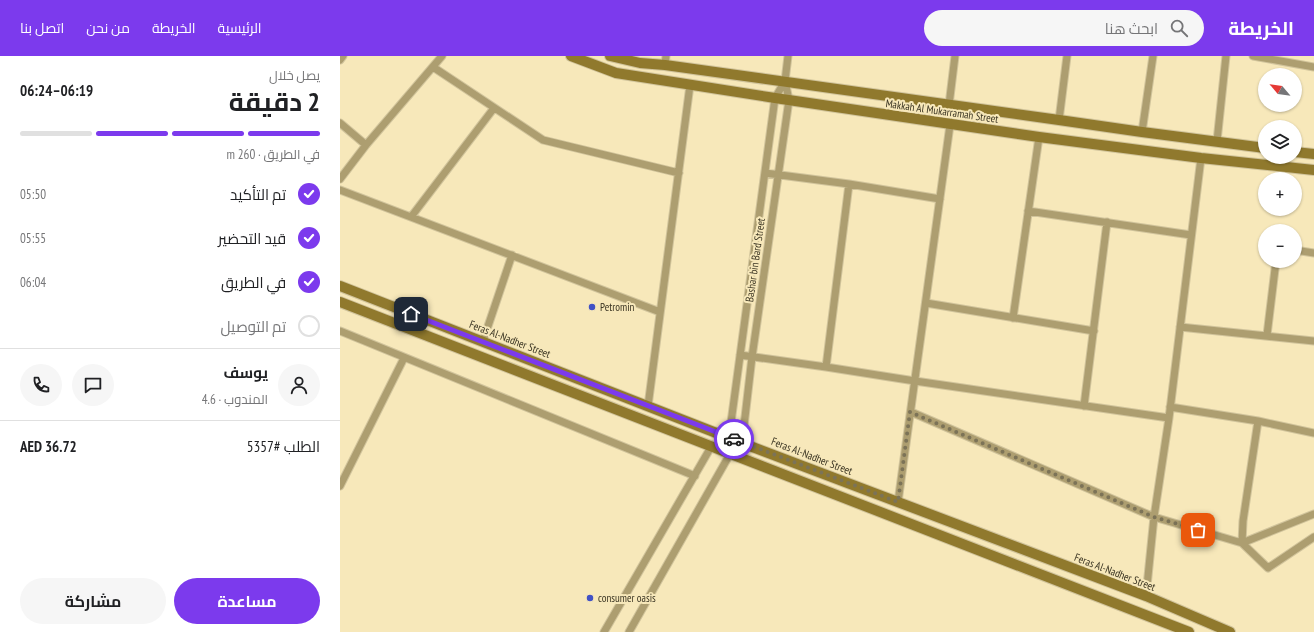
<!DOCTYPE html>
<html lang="ar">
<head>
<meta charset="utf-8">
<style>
  :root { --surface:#fff; --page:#f6f6f6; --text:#202124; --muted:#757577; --line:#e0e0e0; --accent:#7c3aed }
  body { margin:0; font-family:"PT Sans Narrow",Cairo,sans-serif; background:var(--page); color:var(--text); direction:rtl; height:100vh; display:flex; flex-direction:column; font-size:15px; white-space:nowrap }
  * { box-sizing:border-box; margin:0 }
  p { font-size:13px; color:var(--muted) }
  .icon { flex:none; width:22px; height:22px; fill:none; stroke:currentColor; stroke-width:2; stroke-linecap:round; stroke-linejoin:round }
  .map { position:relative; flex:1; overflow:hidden; direction:ltr }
  .panel { display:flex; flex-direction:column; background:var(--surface); width:340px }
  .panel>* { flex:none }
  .needle { width:26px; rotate:299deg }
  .fabs { position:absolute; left:918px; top:12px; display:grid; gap:8px }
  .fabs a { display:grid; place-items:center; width:44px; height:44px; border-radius:50%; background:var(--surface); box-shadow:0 1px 3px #0004; font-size:20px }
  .pin { position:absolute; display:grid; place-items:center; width:34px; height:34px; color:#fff; margin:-17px; border-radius:8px; box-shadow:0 2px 6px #0006 }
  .courier { position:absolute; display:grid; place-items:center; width:40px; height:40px; margin:-20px; border:3px solid #7c3aed; border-radius:50%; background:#fff; color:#222; box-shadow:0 1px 5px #0007 }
  .overview em { font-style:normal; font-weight:700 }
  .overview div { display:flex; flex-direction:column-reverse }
  .overview { display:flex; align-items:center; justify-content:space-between; height:68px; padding:0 20px }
  h1 { font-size:26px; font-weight:700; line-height:30px }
  .bar { display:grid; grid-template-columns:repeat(4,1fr); gap:6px 4px; align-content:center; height:48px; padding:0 20px }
  .bar i { height:5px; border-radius:3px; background:var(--line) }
  .bar .active { background:var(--accent) }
  .bar p { grid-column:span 4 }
  .line { display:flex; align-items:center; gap:10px; padding:0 20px; border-top:1px solid var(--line) }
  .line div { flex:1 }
  .round { display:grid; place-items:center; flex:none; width:42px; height:42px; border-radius:21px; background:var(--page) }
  ol { padding:0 20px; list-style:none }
  li { display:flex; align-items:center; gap:12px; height:44px }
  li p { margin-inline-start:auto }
  li .icon { padding:4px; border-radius:50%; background:var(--accent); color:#fff; stroke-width:4 }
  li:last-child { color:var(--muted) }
  li i { width:22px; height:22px; border:2px solid var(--line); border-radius:50% }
  .primary-button { display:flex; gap:8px; margin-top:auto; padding:8px 20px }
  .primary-button a { flex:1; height:46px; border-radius:24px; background:var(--accent); color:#fff; font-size:16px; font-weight:700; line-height:46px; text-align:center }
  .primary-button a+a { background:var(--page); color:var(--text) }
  header { display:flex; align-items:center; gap:24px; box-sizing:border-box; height:56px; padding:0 20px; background:var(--accent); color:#fff }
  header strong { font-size:19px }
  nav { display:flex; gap:22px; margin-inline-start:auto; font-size:14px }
  .search { width:280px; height:36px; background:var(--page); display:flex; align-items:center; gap:10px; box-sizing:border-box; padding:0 14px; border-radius:22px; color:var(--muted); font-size:15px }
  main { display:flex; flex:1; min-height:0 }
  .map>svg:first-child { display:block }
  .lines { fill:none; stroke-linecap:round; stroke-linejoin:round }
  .street-casing { stroke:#d1c49c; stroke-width:9 }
  .secondary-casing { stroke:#d1c49c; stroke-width:12 }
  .street { stroke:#ad9e70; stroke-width:7 }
  .secondary { stroke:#90792d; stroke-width:10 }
  .done { stroke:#7c7357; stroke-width:4; stroke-dasharray:0 7.2 }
  .route { stroke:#7c3aed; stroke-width:5 }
  .poi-dot { fill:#4151c5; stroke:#f7e8ba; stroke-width:1.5 }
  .labels { text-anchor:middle; stroke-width:4; stroke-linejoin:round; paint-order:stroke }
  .street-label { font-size:11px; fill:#3a3422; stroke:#f7e8ba }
  .poi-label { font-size:11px; fill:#3a3422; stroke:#f7e8ba; text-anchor:start }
</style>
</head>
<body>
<header>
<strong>الخريطة</strong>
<div class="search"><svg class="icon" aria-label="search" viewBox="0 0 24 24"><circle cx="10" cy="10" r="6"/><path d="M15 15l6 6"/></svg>ابحث هنا</div>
<nav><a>الرئيسية</a><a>الخريطة</a><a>من نحن</a><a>اتصل بنا</a></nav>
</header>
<main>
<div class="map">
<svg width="974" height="576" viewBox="0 0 974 576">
  <rect width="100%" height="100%" fill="#f7e8ba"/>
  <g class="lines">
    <defs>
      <path id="street" d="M913,0L974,11
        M0,4L3,0
        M325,9L326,0
        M93,11L203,84L339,117
        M609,49L615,0
        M719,64L727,0
        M0,67L26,89
        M802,76L813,0
        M877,85L886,0
        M425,117L509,128L600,143
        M0,123L26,89L102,0
        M0,134L320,256
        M688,155L851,179
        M71,161L154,52
        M955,194L974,197
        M586,247L754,275
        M673,262L699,81
        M840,271L974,285
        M0,275L355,420
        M927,279L936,205
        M143,285L172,199
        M400,299L486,311L575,325L829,362
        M486,311L509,128
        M308,350L350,29
        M744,350L767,166
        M830,351L918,365L974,377
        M571,356L814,461L902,487L974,458
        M918,365L903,465L902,487L928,512L974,481
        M389,381L435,42L445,25L448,0
        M402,387L412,301L449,44L445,25
        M0,430L64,302
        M558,446L610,69
        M806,540L814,461L829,362L861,102
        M264,576L371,391
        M289,576L390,398"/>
      <path id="secondary" d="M231,0L276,17L435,42L699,81L861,102L974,114
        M270,0L300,7L325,9L719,64L802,76L925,92
        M955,96L974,98
        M0,230L402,387L806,540L890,576
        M0,246L849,576"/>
    </defs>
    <use href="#street" class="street-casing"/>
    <use href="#secondary" class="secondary-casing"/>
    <use href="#street" class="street"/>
    <use href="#secondary" class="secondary"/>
  </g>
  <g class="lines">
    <path class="done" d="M394,383L558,446L570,356L814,461L858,474"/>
    <path class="route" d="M71,258L394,383"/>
  </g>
  <g class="poi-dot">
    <circle cx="252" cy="251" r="4"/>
    <circle cx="250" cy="542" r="4"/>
  </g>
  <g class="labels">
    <g class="street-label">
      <text transform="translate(602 55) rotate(8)" y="4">Makkah Al Mukarramah Street</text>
      <text transform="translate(415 204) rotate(-82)" y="4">Bashar bin Bard Street</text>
      <text transform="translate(170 283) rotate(21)" y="4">Feras Al-Nadher Street</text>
      <text transform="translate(472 400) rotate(21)" y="4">Feras Al-Nadher Street</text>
      <text transform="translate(775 516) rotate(21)" y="4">Feras Al-Nadher Street</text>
    </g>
    <g class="poi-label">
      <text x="260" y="255">Petromin</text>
      <text x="258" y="546">consumer oasis</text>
    </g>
  </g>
</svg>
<div class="fabs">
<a><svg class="needle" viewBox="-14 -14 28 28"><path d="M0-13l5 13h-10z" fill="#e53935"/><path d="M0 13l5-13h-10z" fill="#757577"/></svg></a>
<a><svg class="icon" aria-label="layers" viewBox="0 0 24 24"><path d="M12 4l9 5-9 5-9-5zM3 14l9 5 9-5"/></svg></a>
<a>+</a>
<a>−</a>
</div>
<div class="pin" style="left:858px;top:474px;background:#ea580c"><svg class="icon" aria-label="bag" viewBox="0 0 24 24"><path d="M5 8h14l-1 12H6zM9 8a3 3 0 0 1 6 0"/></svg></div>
<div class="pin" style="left:71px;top:258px;background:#1f2937"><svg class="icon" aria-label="home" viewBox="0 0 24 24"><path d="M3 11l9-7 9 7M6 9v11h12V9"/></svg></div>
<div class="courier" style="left:394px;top:383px"><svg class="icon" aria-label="car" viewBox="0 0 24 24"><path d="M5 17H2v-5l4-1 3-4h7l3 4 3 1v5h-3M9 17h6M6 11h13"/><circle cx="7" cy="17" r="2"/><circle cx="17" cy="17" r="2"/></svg></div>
</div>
<section class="panel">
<div class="overview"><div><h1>2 دقيقة</h1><p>يصل خلال</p></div><em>06:19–06:24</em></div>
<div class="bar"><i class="active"></i><i class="active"></i><i class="active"></i><i></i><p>في الطريق · 260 m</p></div>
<ol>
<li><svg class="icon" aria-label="check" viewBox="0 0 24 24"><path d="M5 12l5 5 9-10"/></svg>تم التأكيد<p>05:50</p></li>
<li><svg class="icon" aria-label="check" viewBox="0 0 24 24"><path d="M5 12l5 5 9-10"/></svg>قيد التحضير<p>05:55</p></li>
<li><svg class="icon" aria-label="check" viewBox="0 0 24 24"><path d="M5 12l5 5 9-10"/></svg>في الطريق<p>06:04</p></li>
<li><i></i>تم التوصيل</li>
</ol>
<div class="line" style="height:72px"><a class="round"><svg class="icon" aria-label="person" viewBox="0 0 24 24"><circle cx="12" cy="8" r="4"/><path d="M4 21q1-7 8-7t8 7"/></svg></a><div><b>يوسف</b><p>المندوب · 4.6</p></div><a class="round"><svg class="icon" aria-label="chat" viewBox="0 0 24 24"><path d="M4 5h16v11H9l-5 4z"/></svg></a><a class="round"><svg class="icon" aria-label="phone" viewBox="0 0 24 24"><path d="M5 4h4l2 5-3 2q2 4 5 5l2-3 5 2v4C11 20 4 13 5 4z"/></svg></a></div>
<div class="line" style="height:52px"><div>الطلب #5357</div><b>AED 36.72</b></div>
<div class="primary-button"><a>مساعدة</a><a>مشاركة</a></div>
</section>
</main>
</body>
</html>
